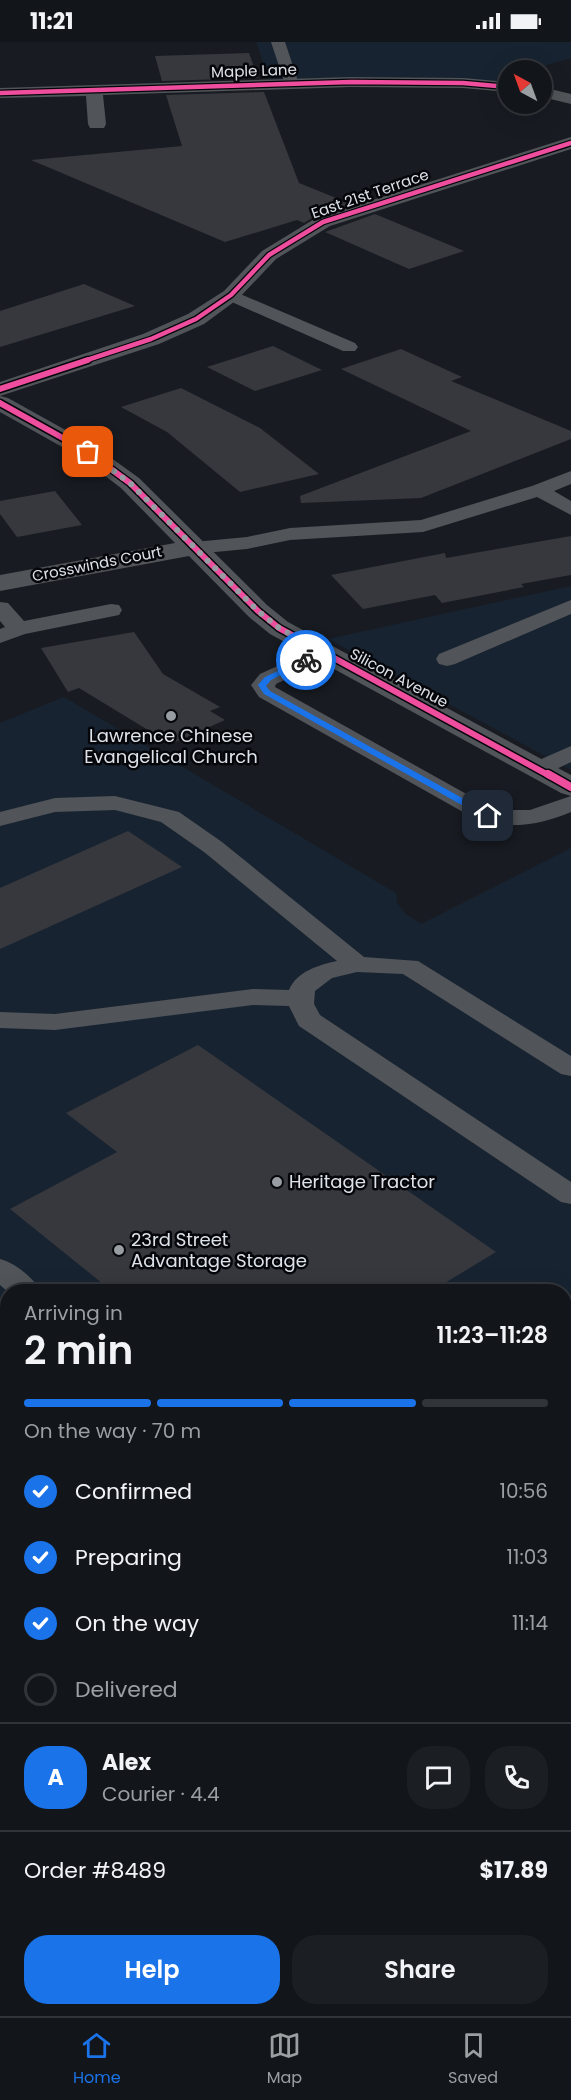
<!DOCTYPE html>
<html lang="en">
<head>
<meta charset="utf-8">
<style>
  :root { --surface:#12151a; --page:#1b1e23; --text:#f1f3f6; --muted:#9c9fa2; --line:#313439; --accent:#1a73e8 }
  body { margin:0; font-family:Poppins,sans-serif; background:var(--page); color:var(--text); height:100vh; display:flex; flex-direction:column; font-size:22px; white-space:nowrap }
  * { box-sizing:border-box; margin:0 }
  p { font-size:20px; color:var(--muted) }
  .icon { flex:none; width:33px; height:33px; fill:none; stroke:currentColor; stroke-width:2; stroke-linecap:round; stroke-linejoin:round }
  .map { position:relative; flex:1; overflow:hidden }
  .panel { position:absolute; left:0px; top:1242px; width:572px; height:732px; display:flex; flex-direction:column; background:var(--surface); border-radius:24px 24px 0 0; box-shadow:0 6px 24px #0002,0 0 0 2px var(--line) }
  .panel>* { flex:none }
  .needle { width:39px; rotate:319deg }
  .buttons { position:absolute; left:498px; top:18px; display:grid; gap:12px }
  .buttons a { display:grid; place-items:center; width:54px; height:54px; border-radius:50%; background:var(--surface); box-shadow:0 6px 24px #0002,0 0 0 2px var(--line); font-size:30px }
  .pin { position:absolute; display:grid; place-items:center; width:51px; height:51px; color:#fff; margin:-26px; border-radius:12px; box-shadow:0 3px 9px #0006 }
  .courier { position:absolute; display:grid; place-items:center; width:60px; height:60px; margin:-30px; border:4px solid #1a73e8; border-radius:50%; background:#fff; color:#222; box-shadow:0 2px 8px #0007 }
  .overview em { font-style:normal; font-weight:600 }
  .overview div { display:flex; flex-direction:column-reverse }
  .overview { display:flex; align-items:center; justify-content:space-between; height:102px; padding:0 24px }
  h1 { font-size:39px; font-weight:600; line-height:45px }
  .bar { display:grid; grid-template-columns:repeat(4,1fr); gap:9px 6px; align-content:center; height:72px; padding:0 24px }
  .bar i { height:8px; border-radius:4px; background:var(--line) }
  .bar .selected { background:var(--accent) }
  .bar p { grid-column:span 4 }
  .line { display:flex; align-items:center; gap:15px; padding:0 24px; border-top:2px solid var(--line) }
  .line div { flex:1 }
  .round { display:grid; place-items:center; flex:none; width:63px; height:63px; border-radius:24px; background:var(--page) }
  ol { padding:0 24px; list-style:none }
  li { display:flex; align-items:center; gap:18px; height:66px }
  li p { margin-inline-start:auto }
  li .icon { padding:6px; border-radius:50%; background:var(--accent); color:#fff; stroke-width:4 }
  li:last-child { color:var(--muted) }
  li i { width:33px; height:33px; border:3px solid var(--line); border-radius:50% }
  .cta { display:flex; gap:12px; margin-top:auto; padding:12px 24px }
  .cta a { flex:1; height:69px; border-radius:24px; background:var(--accent); color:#fff; font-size:24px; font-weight:600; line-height:69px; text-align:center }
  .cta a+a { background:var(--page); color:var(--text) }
  .status { display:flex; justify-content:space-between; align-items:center; height:42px; padding:0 30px; background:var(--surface); direction:ltr }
  .status svg { height:16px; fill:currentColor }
  .tab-bar { display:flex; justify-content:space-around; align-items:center; height:84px; border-top:2px solid var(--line); background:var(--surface); font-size:16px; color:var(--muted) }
  .tab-bar a { display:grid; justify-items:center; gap:3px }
  .tab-bar .selected { color:var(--accent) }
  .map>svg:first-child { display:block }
  .built { fill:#182331 }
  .building { fill:#36383d }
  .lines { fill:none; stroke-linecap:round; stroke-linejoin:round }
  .service { fill:#515458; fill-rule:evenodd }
  .minor { fill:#515458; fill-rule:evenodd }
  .primary { fill:#4d5b63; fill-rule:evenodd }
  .cycleway-far2-casing { stroke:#04060a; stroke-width:7 }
  .cycleway-far1-casing { stroke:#04060a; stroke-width:9 }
  .cycleway-casing { stroke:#04060a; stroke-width:11 }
  .cycleway-far2 { stroke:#ef4d9e; stroke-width:4.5 }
  .cycleway-far1 { stroke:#ef4d9e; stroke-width:6 }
  .cycleway { stroke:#ef4d9e; stroke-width:8 }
  .route { fill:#1a73e8 }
  .done { stroke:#989da4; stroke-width:6; stroke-dasharray:0 10.8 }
  .poi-dot { fill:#989da4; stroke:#04060a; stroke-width:2 }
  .labels { text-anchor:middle; stroke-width:5; stroke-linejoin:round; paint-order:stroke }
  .far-street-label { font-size:15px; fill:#dde2ea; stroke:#04060a }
  .poi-label { font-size:18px; fill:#dde2ea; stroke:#04060a; text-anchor:start }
</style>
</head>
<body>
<div class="status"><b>11:21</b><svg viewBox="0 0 49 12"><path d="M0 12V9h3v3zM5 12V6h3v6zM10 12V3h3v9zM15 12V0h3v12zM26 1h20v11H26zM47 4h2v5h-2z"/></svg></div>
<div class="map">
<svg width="571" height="1974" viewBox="0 0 571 1974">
  <rect width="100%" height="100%" fill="#181c22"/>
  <path class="built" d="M256,0H571V16L529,28H508V35L494,39L398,35L269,37Z
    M571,544V728L328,597Z
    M64,655L396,851L397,861L406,872L421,882L571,806V1560L564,1565V1250H8V1932L0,1935V681Z
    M571,1744V1974H276L286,1966H564V1749Z"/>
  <path class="building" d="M249,11L258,36L162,39L155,14Z
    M264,50L299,141L351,162L315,174L304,181L297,178L225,200L31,118L182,104L166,53Z
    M375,172L464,209L409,227L325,190Z
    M84,242L135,264L0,305V269Z
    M273,304L322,328L255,349L207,325Z
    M401,307L462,335L451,339L571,389V397L421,456L301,461L300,454L471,389L341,327Z
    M181,346L260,386L319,432L240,450L167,390L121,365Z
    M55,449L82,483L17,495L0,472V459Z
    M571,494V533L521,542L524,545L442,561L435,553L363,567L331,533L445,511L446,516Z
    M134,590L163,632L220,665L210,669L225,678L171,702L79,646L68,650L41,606Z
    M128,789L182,825L0,907V846Z
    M198,1003L496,1210L430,1250H113L10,1167L117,1110L66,1071Z"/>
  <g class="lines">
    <path class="service" d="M271,0H285L299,42L297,45L292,46L285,42Z
      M231,248L355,301L358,305L355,309H343L225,257L222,253L225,249Z
      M571,429V442L554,449L571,459V473L537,455L423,490L290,498L247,507L194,512L187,510L184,506L187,502L194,500L247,495L290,486L421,478L532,444Z
      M571,558V572L455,622L447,624L439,622L436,617L439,612Z
      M0,560L8,561L24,579L111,562L119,563L122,568L119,573L25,592L0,601V587L5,585L0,579Z
      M323,603L331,605L334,610L331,615L276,642L275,645L495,768H530L571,754V770C541,783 512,787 479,779L259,655L251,643L260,632Z
      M571,704V720L546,732L538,734L530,732L526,727L530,722Z
      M115,754L179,770L222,800L364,915L418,919L571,1014V1034L561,1032L403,932L357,930L332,936L315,949L314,962L320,973L571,1140V1162L561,1160L299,984L289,964L253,963L55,988L0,986V970L55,972L253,947L289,948C297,929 319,923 337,919L204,810L161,780L115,768L55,770L0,784V770L55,756Z
      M0,1217C16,1221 33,1236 42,1250H8L0,1243Z
      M571,1274V1296L564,1298V1276Z
      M8,1705V1736L0,1739V1707Z
      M0,1741L8,1743V1775L0,1772Z
      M399,1966H440L444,1974H403Z"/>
    <path class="minor" d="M351,35L463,36L508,40V50L463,46L351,45L103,53L106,82L104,86H90L88,82L86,54L0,56V46Z
      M542,45L571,52V62L542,55Z
      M571,95V107L330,184L276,217L238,257L204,282L159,302L0,354V340L143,292L188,272L224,249L262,209L316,176Z
      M0,354L8,356L96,405L139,436L267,563L288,580L571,733V754L561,751L270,592L249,575L189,514L0,549V533L175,501L121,446L80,415L0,370Z"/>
    <path class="primary" d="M571,1632V1669L564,1671V1634Z
      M8,1956V1966H56L53,1974H0V1967Z
      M162,1966H210L209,1974H161Z"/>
    <defs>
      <path id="cycleway-far2" d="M0,51L351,40L463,41L508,45
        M84,319L151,297L196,277L231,253L269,213L323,180L571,101"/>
      <path id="cycleway-far1" d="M0,347L88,318
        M0,361L88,410L130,441L258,569L279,586L550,734"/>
      <path id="cycleway" d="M548,732L571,745"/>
    </defs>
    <use href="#cycleway-far2" class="cycleway-far2-casing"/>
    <use href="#cycleway-far1" class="cycleway-far1-casing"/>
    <use href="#cycleway" class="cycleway-casing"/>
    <use href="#cycleway-far2" class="cycleway-far2"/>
    <use href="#cycleway-far1" class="cycleway-far1"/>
    <use href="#cycleway" class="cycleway"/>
  </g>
  <path class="route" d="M303,617L310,618L271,638L266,644L270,649L491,772V776H485L264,652L258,643L265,635Z"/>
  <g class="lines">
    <path class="done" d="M88,410L130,441L258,569L279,586L323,610L306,618"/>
  </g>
  <g class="poi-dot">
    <circle cx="171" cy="674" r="6"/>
    <circle cx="277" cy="1140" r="6"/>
    <circle cx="119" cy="1208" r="6"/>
  </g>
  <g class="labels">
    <g class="far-street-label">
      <text transform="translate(254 29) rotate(-2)" y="5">Maple Lane</text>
      <text transform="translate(370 152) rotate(-19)" y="5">East 21st Terrace</text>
      <text transform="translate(97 522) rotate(-11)" y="5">Crosswinds Court</text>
      <text transform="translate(399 636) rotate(28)" y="5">Silicon Avenue</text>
    </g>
    <g class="poi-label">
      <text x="171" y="700" text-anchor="middle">Lawrence Chinese<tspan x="171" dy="21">Evangelical Church</tspan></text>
      <text x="289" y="1146">Heritage Tractor</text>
      <text x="131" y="1204">23rd Street<tspan x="131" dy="21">Advantage Storage</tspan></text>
    </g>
  </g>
</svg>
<div class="buttons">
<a><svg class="needle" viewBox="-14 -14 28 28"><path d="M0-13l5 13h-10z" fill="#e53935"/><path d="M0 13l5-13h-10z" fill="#9c9fa2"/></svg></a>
</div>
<div class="pin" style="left:88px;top:410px;background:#ea580c"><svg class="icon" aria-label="bag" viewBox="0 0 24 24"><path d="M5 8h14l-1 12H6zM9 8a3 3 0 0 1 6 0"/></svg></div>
<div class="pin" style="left:488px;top:774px;background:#1f2937"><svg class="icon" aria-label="home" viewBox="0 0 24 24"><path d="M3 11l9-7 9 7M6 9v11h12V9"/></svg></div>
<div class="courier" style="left:306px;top:618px"><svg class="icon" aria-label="bike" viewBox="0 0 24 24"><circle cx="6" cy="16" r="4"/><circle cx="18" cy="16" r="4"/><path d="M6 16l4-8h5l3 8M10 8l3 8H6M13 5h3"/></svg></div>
<section class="panel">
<div class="overview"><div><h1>2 min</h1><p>Arriving in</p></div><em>11:23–11:28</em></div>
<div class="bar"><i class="selected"></i><i class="selected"></i><i class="selected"></i><i></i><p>On the way · 70 m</p></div>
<ol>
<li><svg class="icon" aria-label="check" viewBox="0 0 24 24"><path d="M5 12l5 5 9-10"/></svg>Confirmed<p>10:56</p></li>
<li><svg class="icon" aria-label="check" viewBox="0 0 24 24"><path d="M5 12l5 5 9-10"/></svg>Preparing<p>11:03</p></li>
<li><svg class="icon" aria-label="check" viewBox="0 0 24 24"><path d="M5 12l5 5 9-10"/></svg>On the way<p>11:14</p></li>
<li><i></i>Delivered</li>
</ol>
<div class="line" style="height:108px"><b class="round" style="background:var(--accent);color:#fff">A</b><div><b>Alex</b><p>Courier · 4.4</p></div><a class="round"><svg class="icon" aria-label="chat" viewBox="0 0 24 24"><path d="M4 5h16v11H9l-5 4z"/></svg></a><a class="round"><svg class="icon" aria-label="phone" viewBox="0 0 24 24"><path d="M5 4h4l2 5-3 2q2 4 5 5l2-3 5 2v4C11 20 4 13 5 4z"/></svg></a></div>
<div class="line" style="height:78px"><div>Order #8489</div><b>$17.89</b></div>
<div class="cta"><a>Help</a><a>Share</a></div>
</section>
</div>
<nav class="tab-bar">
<a class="selected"><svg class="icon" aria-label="home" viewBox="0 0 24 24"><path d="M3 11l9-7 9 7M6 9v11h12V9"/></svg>Home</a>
<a><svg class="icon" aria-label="map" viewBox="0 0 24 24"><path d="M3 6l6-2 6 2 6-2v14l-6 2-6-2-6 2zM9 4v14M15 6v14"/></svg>Map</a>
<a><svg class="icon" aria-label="saved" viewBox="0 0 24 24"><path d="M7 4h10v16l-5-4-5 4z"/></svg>Saved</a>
</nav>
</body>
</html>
